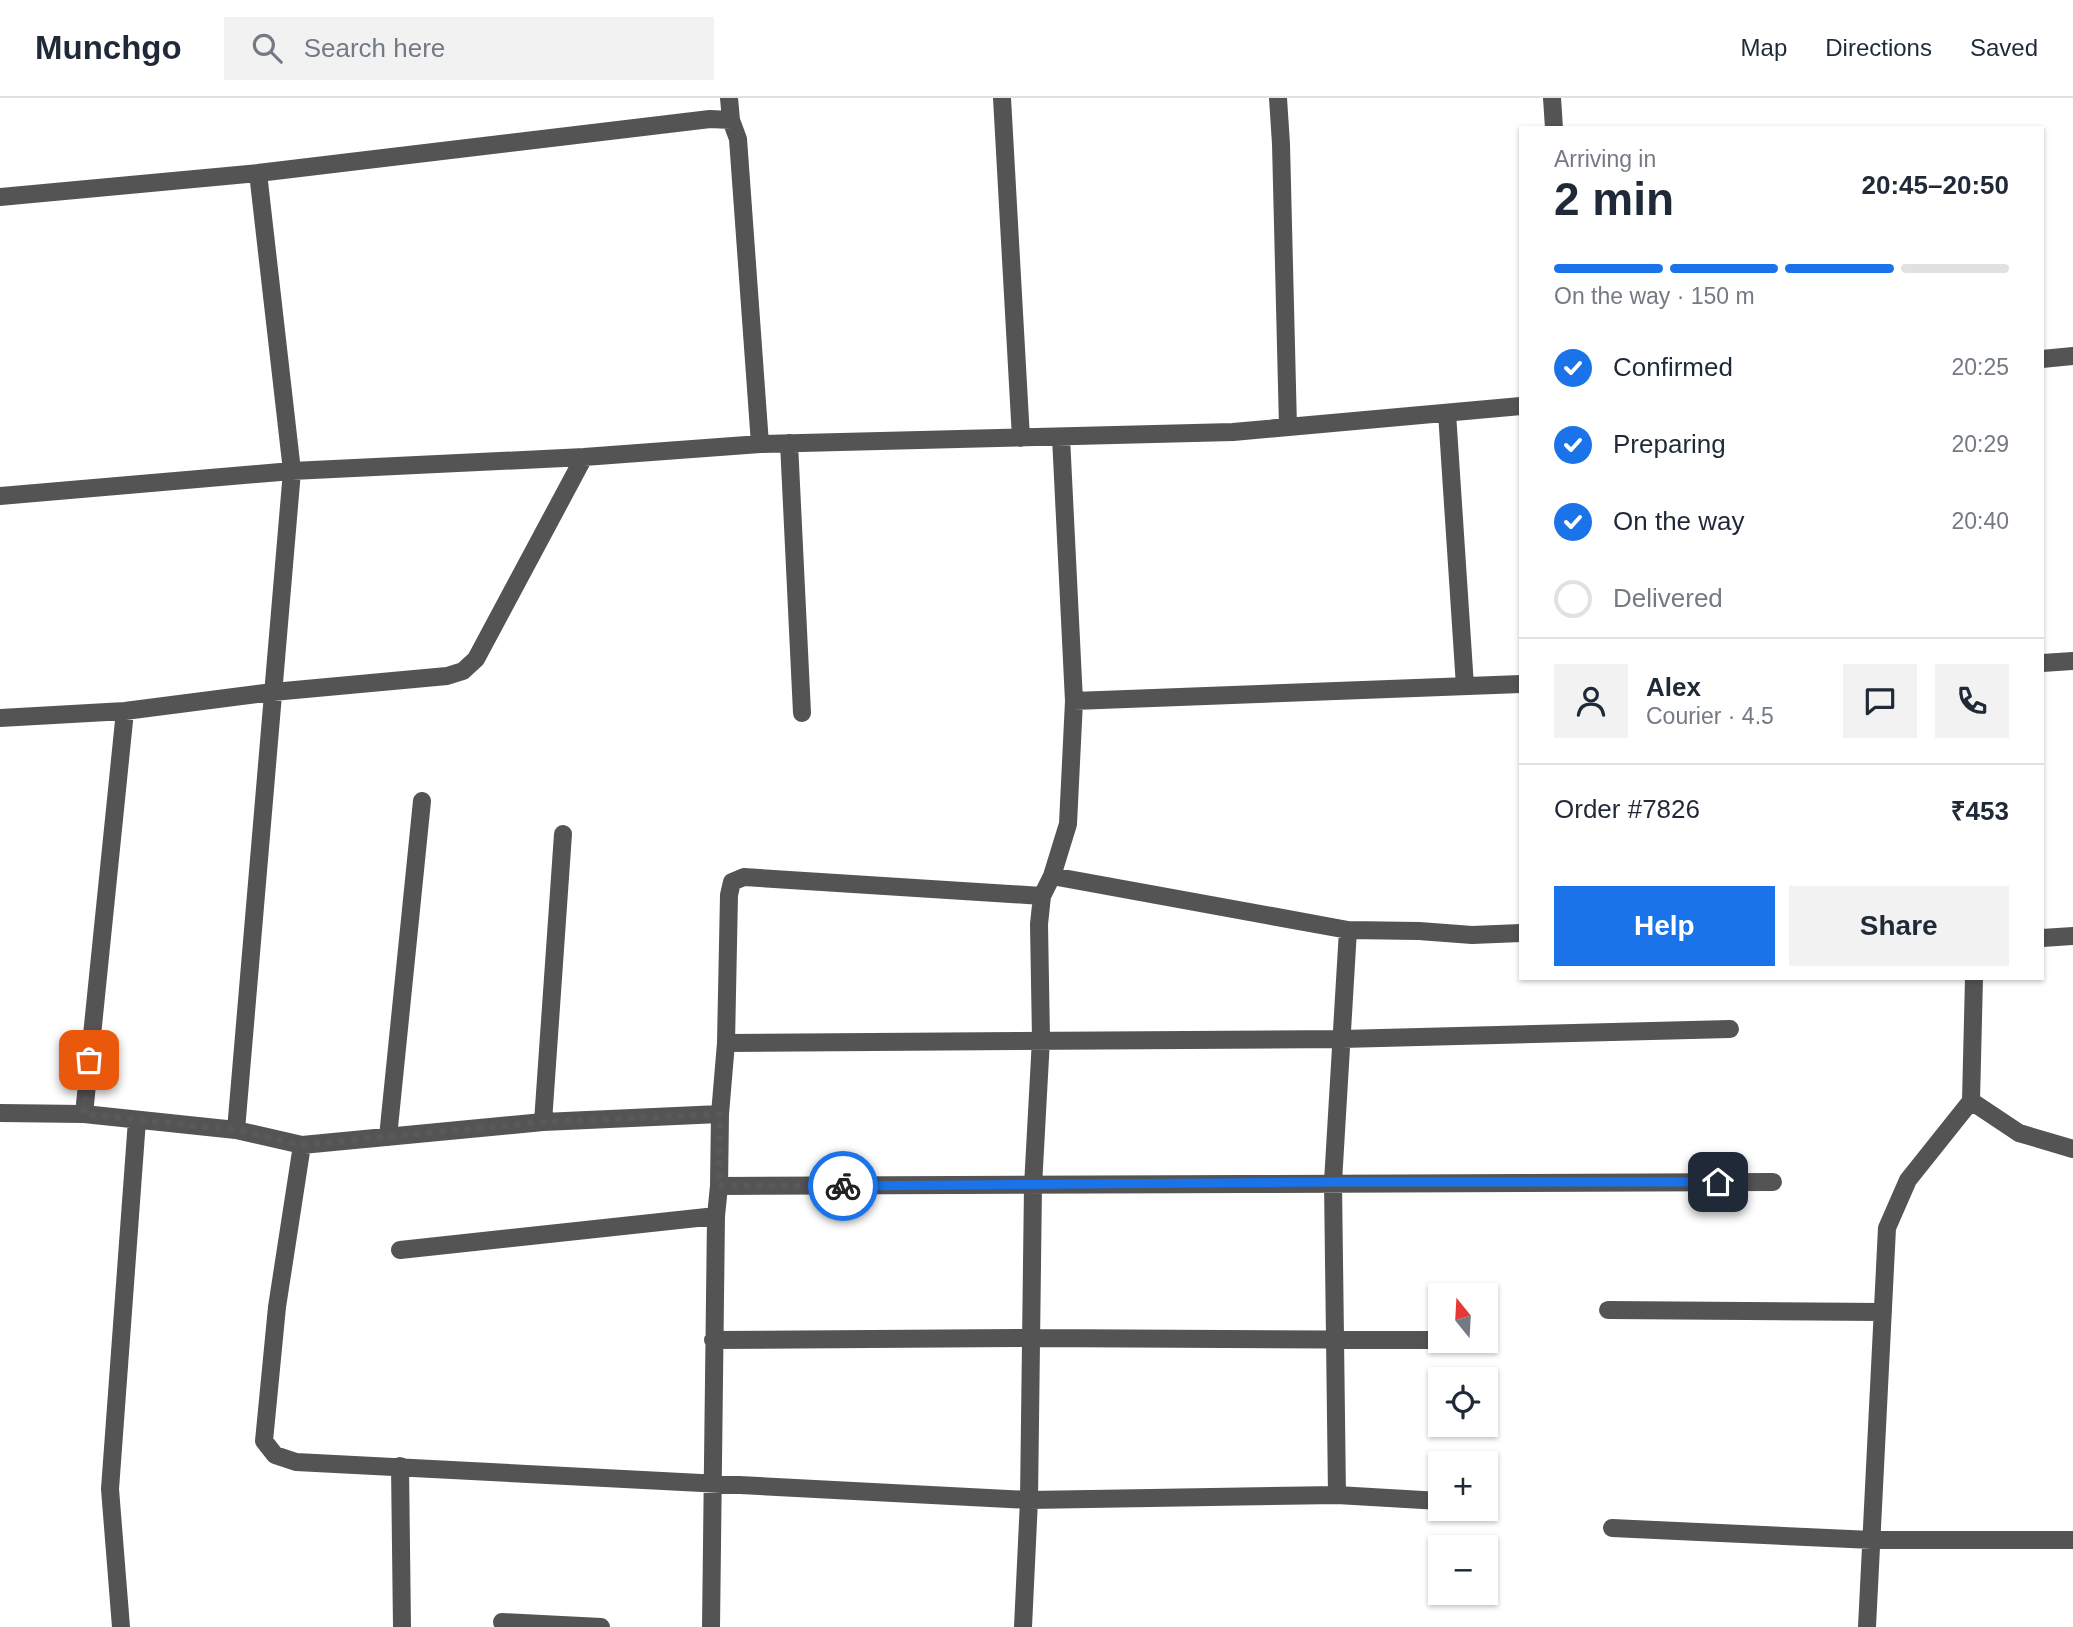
<!DOCTYPE html>
<html lang="en">
<head>
<meta charset="utf-8">
<style>
  :root { --surface:#fff; --page:#f2f2f3; --text:#1f2937; --muted:#747a83; --line:#e0e1e3; --accent:#1a73e8 }
  body { margin:0; font-family:Arial,sans-serif; background:var(--page); color:var(--text); height:100vh; display:flex; flex-direction:column; font-size:26px; white-space:nowrap }
  * { box-sizing:border-box; margin:0 }
  p { font-size:23px; color:var(--muted) }
  .icon { flex:none; width:38px; height:38px; fill:none; stroke:currentColor; stroke-width:2; stroke-linecap:round; stroke-linejoin:round }
  .map { position:relative; flex:1; overflow:hidden }
  .side { position:absolute; left:1519px; top:28px; width:525px; height:854px; display:flex; flex-direction:column; background:var(--surface); border-radius:0px; box-shadow:0 2px 5px #0004 }
  .side>* { flex:none }
  .needle { width:46px; rotate:342deg }
  .tools { position:absolute; left:1428px; top:1185px; display:grid; gap:14px }
  .tools a { display:grid; place-items:center; width:70px; height:70px; border-radius:0px; background:var(--surface); box-shadow:0 2px 5px #0004; font-size:35px }
  .pin { position:absolute; display:grid; place-items:center; width:60px; height:60px; color:#fff; margin:-30px; border-radius:14px; box-shadow:0 4px 10px #0006 }
  .courier { position:absolute; display:grid; place-items:center; width:70px; height:70px; margin:-35px; border:5px solid #1a73e8; border-radius:50%; background:#fff; color:#222; box-shadow:0 2px 9px #0007 }
  .summary em { font-style:normal; font-weight:700 }
  .summary div { display:flex; flex-direction:column-reverse }
  .summary { display:flex; align-items:center; justify-content:space-between; height:119px; padding:0 35px }
  h1 { font-size:46px; font-weight:700; line-height:52px }
  .bar { display:grid; grid-template-columns:repeat(4,1fr); gap:10px 7px; align-content:center; height:84px; padding:0 35px }
  .bar i { height:9px; border-radius:5px; background:var(--line) }
  .bar .on { background:var(--accent) }
  .bar p { grid-column:span 4 }
  .line { display:flex; align-items:center; gap:18px; padding:0 35px; border-top:2px solid var(--line) }
  .line div { flex:1 }
  .round { display:grid; place-items:center; flex:none; width:74px; height:74px; border-radius:0px; background:var(--page) }
  ol { padding:0 35px; list-style:none }
  li { display:flex; align-items:center; gap:21px; height:77px }
  li p { margin-inline-start:auto }
  li .icon { padding:7px; border-radius:50%; background:var(--accent); color:#fff; stroke-width:4 }
  li:last-child { color:var(--muted) }
  li i { width:38px; height:38px; border:4px solid var(--line); border-radius:50% }
  .button { display:flex; gap:14px; margin-top:auto; padding:14px 35px }
  .button a { flex:1; height:80px; border-radius:0px; background:var(--accent); color:#fff; font-size:28px; font-weight:700; line-height:80px; text-align:center }
  .button a+a { background:var(--page); color:var(--text) }
  header { display:flex; align-items:center; gap:42px; box-sizing:border-box; height:98px; padding:0 35px; background:var(--surface); border-bottom:2px solid var(--line) }
  header strong { font-size:33px }
  nav { display:flex; gap:38px; margin-inline-start:auto; font-size:24px }
  .search { width:490px; height:63px; background:var(--page); display:flex; align-items:center; gap:18px; box-sizing:border-box; padding:0 24px; border-radius:0px; color:var(--muted); font-size:26px }
  .map>svg:first-child { display:block }
  .lines { fill:none; stroke-linecap:round; stroke-linejoin:round }
  .minor { stroke:#545454; stroke-width:18 }
  .done { stroke:#595959; stroke-width:7; stroke-dasharray:0 12.6 }
  .route { stroke:#1a73e8; stroke-width:9 }
</style>
</head>
<body>
<header>
<strong>Munchgo</strong>
<div class="search"><svg class="icon" aria-label="search" viewBox="0 0 24 24"><circle cx="10" cy="10" r="6"/><path d="M15 15l6 6"/></svg>Search here</div>
<nav><a>Map</a><a>Directions</a><a>Saved</a></nav>
</header>
<div class="map">
<svg width="2073" height="1529" viewBox="0 0 2073 1529">
  <rect width="100%" height="100%" fill="#fff"/>
  <g class="lines">
    <path class="minor" d="M729,0L731,22
      M1002,0L1021,340
      M1278,0L1281,46L1288,329
      M1552,0L1554,30
      M0,99L258,75L710,21L731,22L738,41L760,346
      M2042,261L2073,258
      M1447,315L1465,588
      M789,345L802,615
      M0,398L292,373L584,359L760,346L1233,334L1521,308
      M2042,565L2073,563
      M1074,603L1521,586
      M0,620L125,613L273,594L447,578L463,573L476,561L584,359
      M1052,778L1348,832L1419,833L1472,837L1521,835
      M2042,840L2073,838
      M726,945L1342,941L1730,931
      M1971,1003L2019,1035L2073,1051
      M0,1015L84,1016L236,1032L302,1047L543,1024L720,1016
      M84,1016L125,613
      M543,1024L563,736
      M236,1032L292,373L258,75
      M388,1039L422,703
      M302,1047L277,1209L264,1343L275,1357L296,1364L1029,1402L1337,1397L1440,1403
      M719,1088C1071,1088 1421,1084 1773,1084
      M400,1152L716,1118
      M1608,1212L1883,1214
      M713,1242L1031,1240L1440,1242
      M400,1368L402,1529
      M1337,1397L1333,1084L1348,832
      M1612,1430L1872,1442H2073
      M502,1524L601,1529
      M121,1529L110,1391L137,1022
      M711,1529L716,1118L719,1088L720,1016L726,945L729,797L732,784L744,779L1042,798
      M1023,1529L1029,1402L1033,1088L1041,941L1039,826L1042,798L1052,778L1068,726L1074,603L1061,339
      M1867,1529L1887,1130L1908,1082L1971,1003L1974,880"/>
  </g>
  <g class="lines">
    <path class="done" d="M89,962L84,1016L236,1032L302,1047L543,1024L720,1016L719,1088H843"/>
    <path class="route" d="M843,1088L1333,1084H1718"/>
  </g>
</svg>
<div class="tools">
<a><svg class="needle" viewBox="-14 -14 28 28"><path d="M0-13l5 13h-10z" fill="#e53935"/><path d="M0 13l5-13h-10z" fill="#747a83"/></svg></a>
<a><svg class="icon" aria-label="locate" viewBox="0 0 24 24"><circle cx="12" cy="12" r="6"/><path d="M12 2v4M12 18v4M2 12h4M18 12h4"/></svg></a>
<a>+</a>
<a>−</a>
</div>
<div class="pin" style="left:89px;top:962px;background:#ea580c"><svg class="icon" aria-label="bag" viewBox="0 0 24 24"><path d="M5 8h14l-1 12H6zM9 8a3 3 0 0 1 6 0"/></svg></div>
<div class="pin" style="left:1718px;top:1084px;background:#1f2937"><svg class="icon" aria-label="home" viewBox="0 0 24 24"><path d="M3 11l9-7 9 7M6 9v11h12V9"/></svg></div>
<div class="courier" style="left:843px;top:1088px"><svg class="icon" aria-label="bike" viewBox="0 0 24 24"><circle cx="6" cy="16" r="4"/><circle cx="18" cy="16" r="4"/><path d="M6 16l4-8h5l3 8M10 8l3 8H6M13 5h3"/></svg></div>
<section class="side">
<div class="summary"><div><h1>2 min</h1><p>Arriving in</p></div><em>20:45–20:50</em></div>
<div class="bar"><i class="on"></i><i class="on"></i><i class="on"></i><i></i><p>On the way · 150 m</p></div>
<ol>
<li><svg class="icon" aria-label="check" viewBox="0 0 24 24"><path d="M5 12l5 5 9-10"/></svg>Confirmed<p>20:25</p></li>
<li><svg class="icon" aria-label="check" viewBox="0 0 24 24"><path d="M5 12l5 5 9-10"/></svg>Preparing<p>20:29</p></li>
<li><svg class="icon" aria-label="check" viewBox="0 0 24 24"><path d="M5 12l5 5 9-10"/></svg>On the way<p>20:40</p></li>
<li><i></i>Delivered</li>
</ol>
<div class="line" style="height:126px"><a class="round"><svg class="icon" aria-label="person" viewBox="0 0 24 24"><circle cx="12" cy="8" r="4"/><path d="M4 21q1-7 8-7t8 7"/></svg></a><div><b>Alex</b><p>Courier · 4.5</p></div><a class="round"><svg class="icon" aria-label="chat" viewBox="0 0 24 24"><path d="M4 5h16v11H9l-5 4z"/></svg></a><a class="round"><svg class="icon" aria-label="phone" viewBox="0 0 24 24"><path d="M5 4h4l2 5-3 2q2 4 5 5l2-3 5 2v4C11 20 4 13 5 4z"/></svg></a></div>
<div class="line" style="height:91px"><div>Order #7826</div><b>₹453</b></div>
<div class="button"><a>Help</a><a>Share</a></div>
</section>
</div>
</body>
</html>
